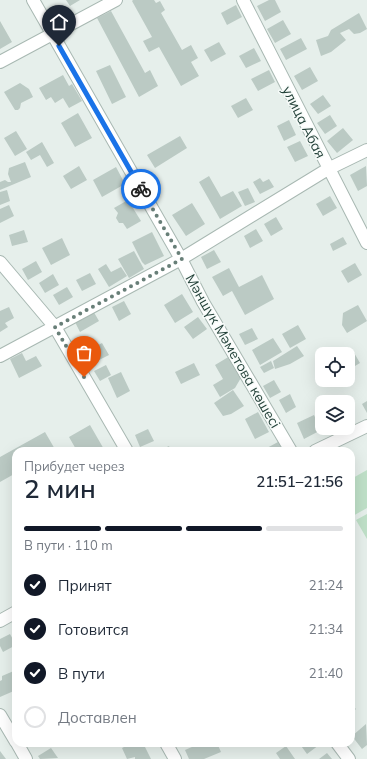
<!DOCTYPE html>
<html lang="ru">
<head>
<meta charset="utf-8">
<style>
  :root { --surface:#fff; --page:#f2f2f3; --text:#1f2937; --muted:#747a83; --line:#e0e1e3; --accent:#111827 }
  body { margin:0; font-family:Mulish,sans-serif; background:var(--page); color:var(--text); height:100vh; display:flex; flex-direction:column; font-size:15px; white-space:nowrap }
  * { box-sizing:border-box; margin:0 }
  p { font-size:13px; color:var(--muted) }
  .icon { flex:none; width:22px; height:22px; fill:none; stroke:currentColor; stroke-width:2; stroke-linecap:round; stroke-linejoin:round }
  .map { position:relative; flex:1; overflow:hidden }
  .sheet { position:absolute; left:12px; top:447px; width:343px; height:300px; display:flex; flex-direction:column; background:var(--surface); border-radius:12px; box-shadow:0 4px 16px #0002 }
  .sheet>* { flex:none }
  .fabs { position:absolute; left:315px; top:347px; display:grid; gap:8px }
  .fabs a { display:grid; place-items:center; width:40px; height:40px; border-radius:8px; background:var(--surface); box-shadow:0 4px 16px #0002; font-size:20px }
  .pin { position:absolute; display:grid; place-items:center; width:34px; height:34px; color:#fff; margin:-41px -17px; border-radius:50% 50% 50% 0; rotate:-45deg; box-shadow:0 0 4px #0007 }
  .pin .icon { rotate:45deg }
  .courier { position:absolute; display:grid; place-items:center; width:40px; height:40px; margin:-20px; border:3px solid #1a73e8; border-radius:50%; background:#fff; color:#222; box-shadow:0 1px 5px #0007 }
  .head em { font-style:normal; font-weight:600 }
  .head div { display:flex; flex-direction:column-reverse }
  .head { display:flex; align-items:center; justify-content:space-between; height:68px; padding:0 12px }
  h1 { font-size:26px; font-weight:600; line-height:30px }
  .bar { display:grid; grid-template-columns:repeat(4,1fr); gap:6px 4px; align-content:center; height:48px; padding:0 12px }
  .bar i { height:5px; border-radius:3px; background:var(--line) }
  .bar .selected { background:var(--accent) }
  .bar p { grid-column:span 4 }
  ol { padding:0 12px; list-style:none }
  li { display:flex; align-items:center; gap:12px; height:44px }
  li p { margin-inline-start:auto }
  li .icon { padding:4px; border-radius:50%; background:var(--accent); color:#fff; stroke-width:4 }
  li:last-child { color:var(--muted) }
  li i { width:22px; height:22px; border:2px solid var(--line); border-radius:50% }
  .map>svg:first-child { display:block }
  .green { fill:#bfe0c8 }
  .building { fill:#bbcac4 }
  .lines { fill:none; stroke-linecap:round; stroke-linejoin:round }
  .minor-casing { stroke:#a8b8b2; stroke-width:14 }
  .minor { stroke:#fff; stroke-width:12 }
  .done { stroke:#687f78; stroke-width:4; stroke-dasharray:0 7.2 }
  .route { stroke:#1a73e8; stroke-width:5 }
  .labels { text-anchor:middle; stroke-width:3; stroke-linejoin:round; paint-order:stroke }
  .street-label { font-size:14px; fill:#24423a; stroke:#f7fbf9 }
</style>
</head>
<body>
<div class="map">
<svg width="367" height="759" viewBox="0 0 367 759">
  <rect width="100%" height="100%" fill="#e6efeb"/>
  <path class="green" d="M367,470V508L351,517V479Z
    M367,514V539L356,520Z"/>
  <path class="building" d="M66,0H80L70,6Z
    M133,0H154L156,3L160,1L165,10L161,13L182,50L191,45L198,58L191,62L199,76L181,86L159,47L149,52L143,41L152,37L132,1Z
    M269,0H275L281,12L265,21L257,6Z
    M236,5L242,17L227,25L221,13Z
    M111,11L145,73L150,70L158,86L139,97L97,18Z
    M359,13L367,29L360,33L354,34L349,29L340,33L346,40L331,52L321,56L316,40L328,36L331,30Z
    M283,20L291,34L275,43L267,29Z
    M0,21L12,42L0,49Z
    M301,38L307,49L286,60L280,49Z
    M219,42L226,54L211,62L204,50Z
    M254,48L261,61L246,68L239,56Z
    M110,65L126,97L112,104L96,71Z
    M310,67L318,81L302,90L294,76Z
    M269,70L275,82L258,91L251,79Z
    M63,75L69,86L72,84L82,101L69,108L63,98L55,103L51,97L46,100L39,88Z
    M20,83L29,89L33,97L21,103L20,108L18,110H15L4,92Z
    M323,95L331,106L318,114L310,104Z
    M246,98L253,110L238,118L231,106Z
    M78,113L92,138L75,147L61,123Z
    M330,115L337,126L325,134L317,123Z
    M289,120L296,135L284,141L277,126Z
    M343,128L353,140L337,153L327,141Z
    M16,131L27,149L15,156L4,138Z
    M180,136L187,148L155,168L147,155Z
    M300,141L308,156L295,162L287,147Z
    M42,142L54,163L47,167L40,155L31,160L26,152Z
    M25,162L31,177L0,190V182L5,180L8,182H11L8,174L9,168Z
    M79,166L87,180L71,189L63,176Z
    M366,166L367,186L358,191L350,175Z
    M116,167L125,184L102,197L93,180Z
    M209,176L221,197L233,191L242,206L220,219L199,182Z
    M260,178L263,182L269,179L274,187L260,194L253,182Z
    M248,188L255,202L245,206L238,192Z
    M7,190L10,201L0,205V192Z
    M330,196L337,208L323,216L316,204Z
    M128,200L141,221L127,229L123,223H119L116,218L118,213L114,208Z
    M192,203L205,224L186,236L172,215Z
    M9,205L14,216L0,223V209Z
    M276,217L283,229L271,236L264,224Z
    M256,229L263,241L250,248L244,236Z
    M24,230L28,242L12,246L9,235Z
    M152,232L164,256L145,265L142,262L132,242Z
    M343,237L347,244L333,251L330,244Z
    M62,238L70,255L51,265L42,248Z
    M214,250L221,262L207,269L201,257Z
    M134,251L144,269L129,278L118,259Z
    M36,261L42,272L28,280L22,269Z
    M355,263L362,275L348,283L341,271Z
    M106,264L111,272L121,267L127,276L109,287L98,269Z
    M229,268L239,287L262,275L274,299L245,315L232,291L223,296L212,277Z
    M90,273L96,284L82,291L76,280Z
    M53,274L59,285L45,293L39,283Z
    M67,287L73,297L59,305L53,295Z
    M182,294L193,312L175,323L164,305Z
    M124,301L131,314L119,321L112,307Z
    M358,305L367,321L347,333L342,325L343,313Z
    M9,307L14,318L5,323L8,327L0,332V311Z
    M92,309L99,321L80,332L74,320Z
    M198,317L207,329L193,339L184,327Z
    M298,325L306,339L290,348L282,334Z
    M252,328L258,339L245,345L239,334Z
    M273,338L282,352L260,365L252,350Z
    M102,343L109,355L95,362L89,350Z
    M297,346L304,356L290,364L275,369L273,361Z
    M353,351L360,363L350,369L348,354Z
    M22,353L26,361L36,356L42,366L19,378L10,359Z
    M230,356L242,376L235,388L220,397L213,385L223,379L215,365Z
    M271,361L274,368L264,373L260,367Z
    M194,363L200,375L181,384L175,372Z
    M106,365L111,375L100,381L94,371Z
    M121,372L130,391L117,398L108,378Z
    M274,380L281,392L270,398L263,386Z
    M233,390L244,406L231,414L223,416L214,403Z
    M290,394L296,407L286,413L279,400Z
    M342,398L345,402H334Z
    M367,401V413L362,404Z
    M258,412L269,432L255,439L245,419Z
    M314,415L321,430L304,439L297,423Z
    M90,425L105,451H77L69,437Z
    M326,428H339L329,433Z
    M148,429L154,441L140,447L135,435Z
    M45,432L56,451H16V473L0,482V457Z
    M278,442L283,451H265V449Z
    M169,446L171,451H158Z
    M10,634L16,645L3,652L0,646V639Z
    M16,670L15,681L16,690L0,697V681L2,680V676Z
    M351,704L356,709L351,713Z
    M366,724L367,745L362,749L352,736Z
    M132,743H143L151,759H135V757L127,759L122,748Z
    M201,743H217L221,752L204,759H189L185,750Z
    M299,743H317L319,745L307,754Z
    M286,746L295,759H280L276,753Z
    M51,748L58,758L40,759L38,756Z
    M0,751L6,759H0Z
    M327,753L332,759H319Z"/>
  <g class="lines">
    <defs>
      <path id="minor" d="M33,0L181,259L203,302L291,451
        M243,0L367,243
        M0,62L116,0
        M0,262L55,327L127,451
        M0,356L181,259L328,169L367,150
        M315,451L367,426
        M0,621L16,612
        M0,715L16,742
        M17,743L26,759
        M166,743L175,759
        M337,743L349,759"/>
    </defs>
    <use href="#minor" class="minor-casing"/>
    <use href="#minor" class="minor"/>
  </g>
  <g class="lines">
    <path class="done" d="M84,377L55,327L182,259L141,189"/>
    <path class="route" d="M59,46L141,189"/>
  </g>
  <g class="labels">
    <g class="street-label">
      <text transform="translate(304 122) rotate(63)" y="5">улица Абая</text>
      <text transform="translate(233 351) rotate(60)" y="5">Мәншүк Мәметова көшесі</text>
    </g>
  </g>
</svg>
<div class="fabs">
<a><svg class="icon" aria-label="locate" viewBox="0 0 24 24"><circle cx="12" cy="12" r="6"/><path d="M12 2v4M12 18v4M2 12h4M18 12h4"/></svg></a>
<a><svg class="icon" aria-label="layers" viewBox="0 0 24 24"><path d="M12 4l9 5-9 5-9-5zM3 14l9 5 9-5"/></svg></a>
</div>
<div class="pin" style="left:84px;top:377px;background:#ea580c"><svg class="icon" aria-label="bag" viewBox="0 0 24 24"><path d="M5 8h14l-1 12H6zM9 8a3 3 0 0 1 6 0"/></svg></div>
<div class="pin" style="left:59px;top:46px;background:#1f2937"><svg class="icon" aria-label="home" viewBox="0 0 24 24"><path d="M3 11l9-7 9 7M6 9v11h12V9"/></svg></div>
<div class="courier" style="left:141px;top:189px"><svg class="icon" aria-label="bike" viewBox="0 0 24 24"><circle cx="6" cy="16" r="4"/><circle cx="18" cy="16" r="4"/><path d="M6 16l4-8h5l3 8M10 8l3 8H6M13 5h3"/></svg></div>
<section class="sheet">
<div class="head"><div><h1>2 мин</h1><p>Прибудет через</p></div><em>21:51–21:56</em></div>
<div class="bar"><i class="selected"></i><i class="selected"></i><i class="selected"></i><i></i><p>В пути · 110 m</p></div>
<ol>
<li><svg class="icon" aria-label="check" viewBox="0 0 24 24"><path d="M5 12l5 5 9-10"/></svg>Принят<p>21:24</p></li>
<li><svg class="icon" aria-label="check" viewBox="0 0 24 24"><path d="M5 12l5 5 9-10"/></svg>Готовится<p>21:34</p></li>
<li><svg class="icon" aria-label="check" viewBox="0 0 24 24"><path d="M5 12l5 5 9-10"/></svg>В пути<p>21:40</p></li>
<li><i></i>Доставлен</li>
</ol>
</section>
</div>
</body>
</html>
